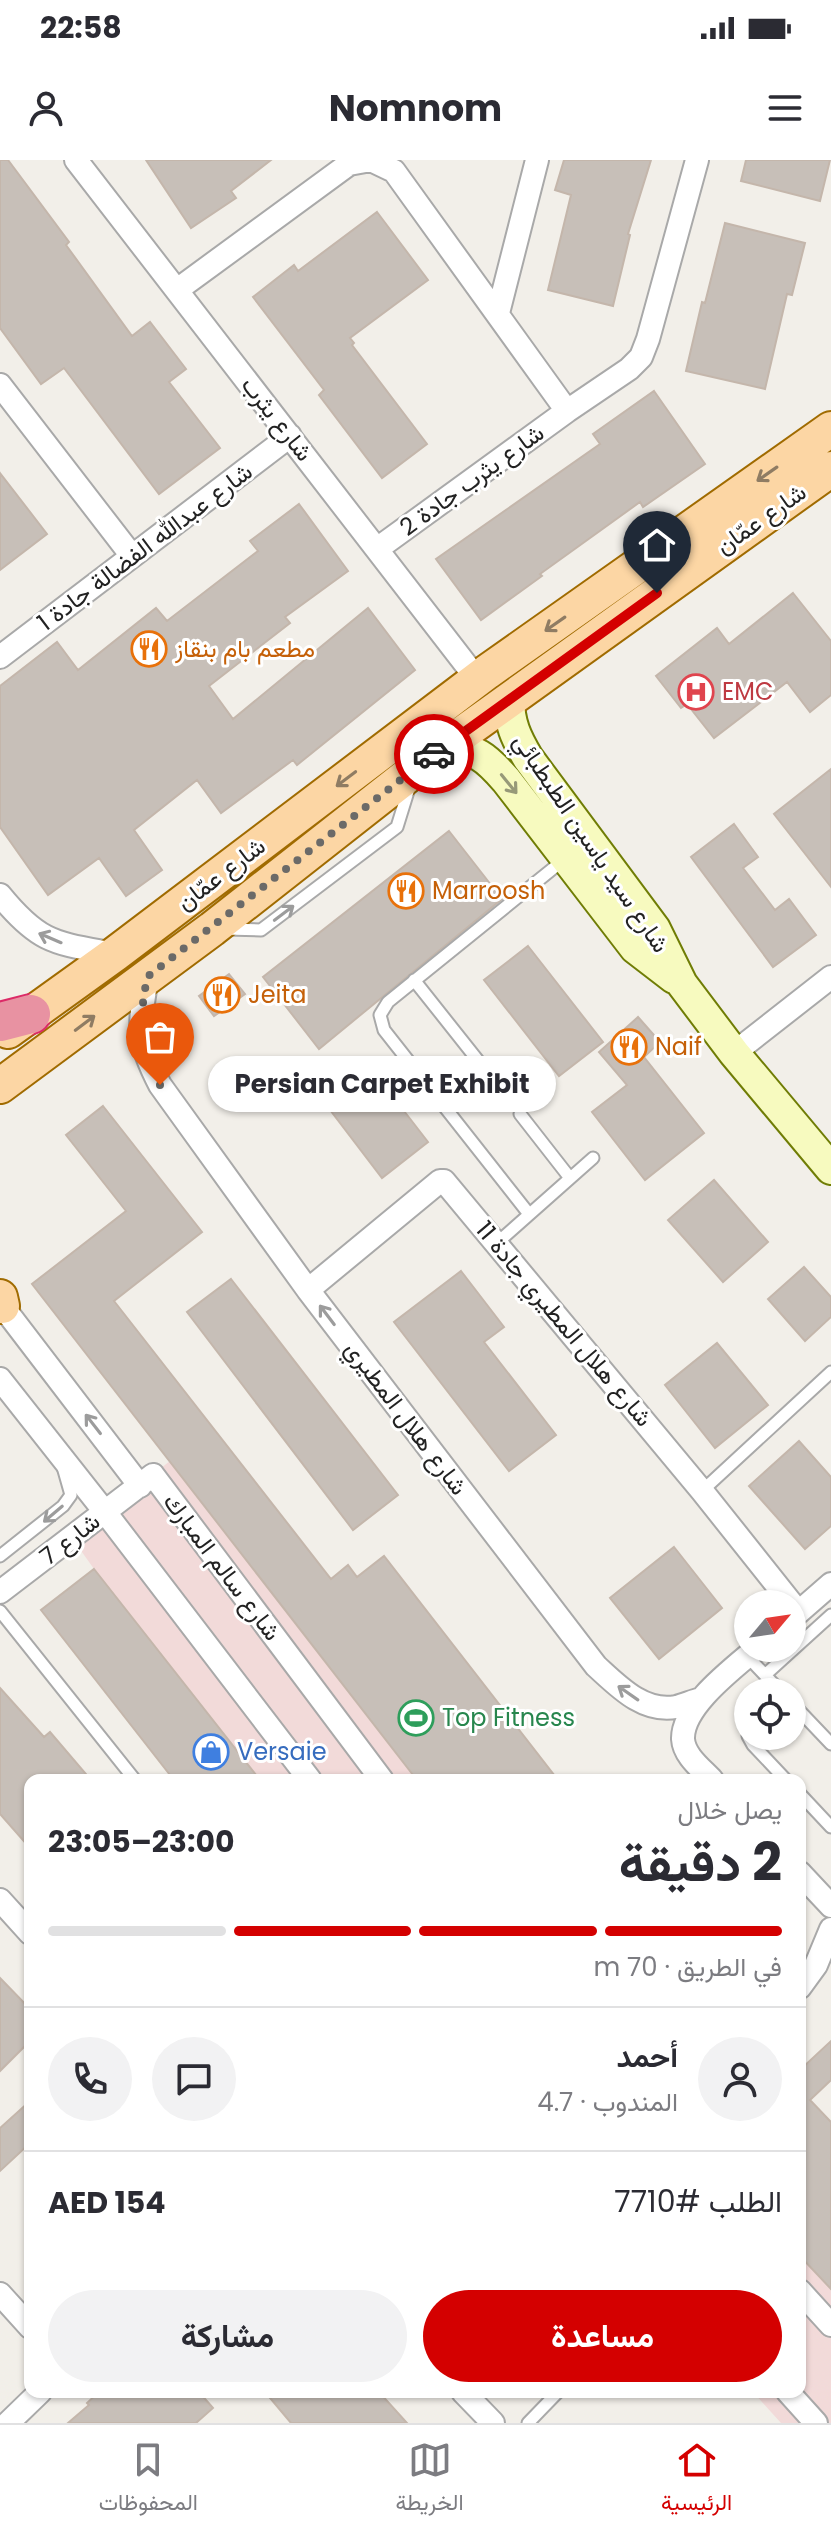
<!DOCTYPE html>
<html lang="ar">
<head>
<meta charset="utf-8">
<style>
  :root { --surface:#fff; --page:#f2f2f3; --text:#2b2b33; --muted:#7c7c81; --line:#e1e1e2; --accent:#d40000 }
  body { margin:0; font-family:Poppins,Vazirmatn,sans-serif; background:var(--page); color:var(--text); direction:rtl; height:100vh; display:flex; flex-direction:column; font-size:30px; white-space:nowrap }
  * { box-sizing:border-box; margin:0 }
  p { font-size:26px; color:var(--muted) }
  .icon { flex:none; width:44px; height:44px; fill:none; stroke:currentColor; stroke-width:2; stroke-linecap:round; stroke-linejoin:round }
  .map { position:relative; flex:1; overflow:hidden; direction:ltr }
  .panel { position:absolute; left:24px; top:1614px; width:782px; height:624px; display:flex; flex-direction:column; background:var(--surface); border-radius:16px; box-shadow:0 2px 6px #0004; direction:rtl }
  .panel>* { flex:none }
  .needle { width:52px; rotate:61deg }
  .tools { position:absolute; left:734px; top:1430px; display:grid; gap:16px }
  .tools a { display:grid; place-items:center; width:72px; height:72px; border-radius:50%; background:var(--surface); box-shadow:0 2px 6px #0004; font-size:40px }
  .pin { position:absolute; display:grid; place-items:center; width:68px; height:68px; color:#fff; margin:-82px -34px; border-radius:50% 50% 50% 0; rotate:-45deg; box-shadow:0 0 8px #0007 }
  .pin .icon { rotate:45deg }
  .courier { position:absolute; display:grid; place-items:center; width:80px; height:80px; margin:-40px; border:6px solid #d40000; border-radius:50%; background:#fff; color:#222; box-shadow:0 2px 10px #0007 }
  .bubble { position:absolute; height:56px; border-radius:28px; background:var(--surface); box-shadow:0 2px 6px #0004; font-size:26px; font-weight:700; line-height:56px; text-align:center; direction:rtl }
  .overview em { font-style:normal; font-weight:700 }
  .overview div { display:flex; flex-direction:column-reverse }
  .overview { display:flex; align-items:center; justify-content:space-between; height:136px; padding:0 24px }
  h1 { font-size:52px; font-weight:700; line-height:60px }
  .bar { display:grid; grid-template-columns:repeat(4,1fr); gap:12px 8px; align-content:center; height:96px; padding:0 24px }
  .bar i { height:10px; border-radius:6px; background:var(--line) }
  .bar .current { background:var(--accent) }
  .bar p { grid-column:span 4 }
  .line { display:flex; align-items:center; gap:20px; padding:0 24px; border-top:2px solid var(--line) }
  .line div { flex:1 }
  .round { display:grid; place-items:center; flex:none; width:84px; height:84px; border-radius:42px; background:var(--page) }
  .button { display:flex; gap:16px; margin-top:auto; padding:16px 24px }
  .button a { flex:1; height:92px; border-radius:48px; background:var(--accent); color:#fff; font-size:32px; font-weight:700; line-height:92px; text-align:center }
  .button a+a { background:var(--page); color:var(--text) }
  .status { display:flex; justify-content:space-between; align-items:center; height:56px; padding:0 40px; background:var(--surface); direction:ltr }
  .status svg { height:22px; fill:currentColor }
  header { display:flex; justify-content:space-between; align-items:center; height:104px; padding:0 24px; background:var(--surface); font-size:36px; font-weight:700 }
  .tabs { display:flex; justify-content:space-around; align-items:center; height:112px; border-top:2px solid var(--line); background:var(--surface); font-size:22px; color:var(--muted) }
  .tabs a { display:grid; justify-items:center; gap:4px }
  .tabs .current { color:var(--accent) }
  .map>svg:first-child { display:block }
  .commercial { fill:#f2dad9 }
  .building { fill:#c7bfb8; stroke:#c4b6ab; stroke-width:2 }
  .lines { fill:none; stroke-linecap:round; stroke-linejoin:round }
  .lane-casing { stroke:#a9a9a9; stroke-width:15 }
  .street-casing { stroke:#a9a9a9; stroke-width:26 }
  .secondary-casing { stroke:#707d05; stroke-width:34 }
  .primary-casing { stroke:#a06b00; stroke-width:38 }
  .highway-casing { stroke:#dc2a67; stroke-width:42 }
  .lane { stroke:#fff; stroke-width:11 }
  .street { stroke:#fff; stroke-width:22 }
  .secondary { stroke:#f7fabf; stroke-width:30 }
  .primary { stroke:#fcd6a4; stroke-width:34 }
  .highway { stroke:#e892a2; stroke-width:38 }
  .oneway { stroke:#8f7c63 }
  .oneway2 { stroke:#979978 }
  .oneway3 { stroke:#9c9c9c }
  .done { stroke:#6b6a68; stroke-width:8; stroke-dasharray:0 14.4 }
  .route { stroke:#d40000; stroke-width:10 }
  .labels { text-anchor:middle; stroke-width:6; stroke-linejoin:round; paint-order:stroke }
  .street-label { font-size:24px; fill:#222; stroke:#fff }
  .food-label { font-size:24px; fill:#c56008; stroke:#fff; text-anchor:start }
  .health-label { font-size:24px; fill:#be3a42; stroke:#fff; text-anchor:start }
  .leisure-label { font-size:24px; fill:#27864d; stroke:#fff; text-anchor:start }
  .shop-label { font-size:24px; fill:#366cbe; stroke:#fff; text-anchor:start }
</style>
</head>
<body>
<div class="status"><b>22:58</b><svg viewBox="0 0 49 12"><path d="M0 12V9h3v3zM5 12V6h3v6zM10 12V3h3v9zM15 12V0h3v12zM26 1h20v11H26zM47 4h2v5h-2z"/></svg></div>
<header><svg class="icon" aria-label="menu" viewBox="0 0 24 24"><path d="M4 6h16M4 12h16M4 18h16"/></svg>Nomnom<svg class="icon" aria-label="person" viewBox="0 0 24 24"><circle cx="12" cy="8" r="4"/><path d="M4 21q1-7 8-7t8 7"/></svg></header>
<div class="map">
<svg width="831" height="2263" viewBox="0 0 831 2263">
  <rect width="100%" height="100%" fill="#f2efe9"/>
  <path class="commercial" d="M170,1301L421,1620H260L94,1409L72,1378Z
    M800,2096L831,2129V2263H781L753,2232H800Z"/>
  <path class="building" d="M0,0H8L69,82L66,85L132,176L150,162L186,209L169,222L220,288L159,334L64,208L41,224L0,168Z
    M146,0H271L231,31L236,38L191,68Z
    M564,0H651L628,74L630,75L613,146L548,130L571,35L555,30Z
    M746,0H830L820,41L741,21Z
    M377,52L428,120L350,178L354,183L352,185L427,284L382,318L319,235L324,230L253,137L294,105L298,111Z
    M725,63L805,83L792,135L787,134L765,229L686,211L702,142L705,143Z
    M654,231L705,304L643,347L640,342L540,414L542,416L481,460L436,399L600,284L593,274Z
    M0,313L47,374L0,410Z
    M299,344L348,411L285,457L290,463L209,526L233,559L368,448L415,510L297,605L293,600L221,653L197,620L134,670L162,710L126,736L99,698L48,735L0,667V526L57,482L78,510L156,448L167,461L258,391L250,381Z
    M793,433L831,481V535L810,552L787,522L714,578L687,544L681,548L656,516L717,468L729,484Z
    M831,609V727L774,654Z
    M734,664L758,697L743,708L775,750L789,739L816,775L773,807L691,697Z
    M449,671L502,739L319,889L263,817Z
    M528,786L603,882L559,916L484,820Z
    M229,814L245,834L214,856L199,836Z
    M638,857L660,882L644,897L704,973L645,1020L592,952L627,925L599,892Z
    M370,907L428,982L382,1018L324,942Z
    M103,946L202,1072L114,1141L331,1419L348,1405L357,1417L384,1396L558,1620H417L32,1124L126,1051L66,975Z
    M714,1020L768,1082L723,1122L668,1060Z
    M804,1107L831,1137V1157L805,1181L768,1139Z
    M461,1111L504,1167L484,1182L556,1275L509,1311L394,1162Z
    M231,1119L398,1335L353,1370L187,1152Z
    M717,1183L768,1245L715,1288L665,1225Z
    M799,1281L831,1317V1366L805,1389L749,1326Z
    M674,1387L722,1448L659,1499L610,1438Z
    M94,1409L260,1620H174L41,1450Z
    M0,1528L44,1577L50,1572L91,1620H30V1688L0,1654Z
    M0,1818L30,1849V1881L0,1911Z
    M831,1881V1920L810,1940L831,1962V2129L800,2096V1910Z
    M30,1941V1983L0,2011V1968Z
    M99,2232H199L213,2248L196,2263H68L89,2245L87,2243Z
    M265,2232H379L407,2263H291Z"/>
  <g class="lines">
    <defs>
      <path id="lane" d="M225,769L261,770L397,667L410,625
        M414,820L495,922
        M520,954L570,1018
        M529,1054L384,870L380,855L388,842L566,698
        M497,1083L593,998
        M702,1331L831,1212
        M0,1396L63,1346L71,1335L63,1307
        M0,1451L135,1620
        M747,1496L781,1532
        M765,1515L831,1455
        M792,1543L831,1584
        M748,1576L753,1585L786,1620
        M800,1634L831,1667
        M528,2263L558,2232"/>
      <path id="street" d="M76,0L477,519
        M177,130L349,4L371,0L394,11L567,251
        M498,153L537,0
        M0,225L132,396
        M377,389L567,251L629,209L641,197L648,179L697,0
        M0,497L290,276
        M0,735C40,784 55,783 115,794
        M147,817C139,867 136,879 160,925L308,1130L596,1506C618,1526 643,1553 676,1547C684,1545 693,1541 701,1539
        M734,893L831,817
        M308,1130L440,1021H444L702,1331L792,1444
        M0,1143L140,1326
        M0,1219L105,1352L310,1620
        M0,1432L153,1315L382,1620
        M792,1458L831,1424
        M712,1620C702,1609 684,1596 683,1579C682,1546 734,1508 757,1488
        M800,1713L831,1746
        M0,1740L30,1773
        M800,1827L816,1805L831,1769
        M800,2131L831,2165
        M0,2134L30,2167
        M463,2232L493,2263
        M788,2232L816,2263
        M8,2263L40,2232"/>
      <path id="secondary" d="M509,539C509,563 516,578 528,598L655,769L682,824L734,893L831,1009
        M445,586C477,590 485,596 506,620L635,788L674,818"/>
      <path id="primary" d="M8,871L115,794L487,512L831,269
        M0,926L212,769L445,586L831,309
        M0,1137L2,1146"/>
      <path id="highway" d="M0,862L31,854"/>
    </defs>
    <use href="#lane" class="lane-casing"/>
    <use href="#street" class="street-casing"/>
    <use href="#secondary" class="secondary-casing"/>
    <use href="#primary" class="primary-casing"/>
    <use href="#highway" class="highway-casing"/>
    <use href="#lane" class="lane"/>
    <use href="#street" class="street"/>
    <use href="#secondary" class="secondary"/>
    <use href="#primary" class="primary"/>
    <use href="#highway" class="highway"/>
  </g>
  <defs><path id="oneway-shaft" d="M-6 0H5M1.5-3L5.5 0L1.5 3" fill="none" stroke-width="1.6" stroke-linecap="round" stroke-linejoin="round" transform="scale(2)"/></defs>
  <g class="oneway">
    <use href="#oneway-shaft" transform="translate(767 314) rotate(145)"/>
    <use href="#oneway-shaft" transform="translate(555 464) rotate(145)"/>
    <use href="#oneway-shaft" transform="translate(346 619) rotate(143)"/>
    <use href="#oneway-shaft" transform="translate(85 863) rotate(-37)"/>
  </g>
  <use class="oneway2" href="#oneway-shaft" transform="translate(509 624) rotate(51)"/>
  <g class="oneway3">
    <use href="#oneway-shaft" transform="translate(284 753) rotate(-37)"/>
    <use href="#oneway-shaft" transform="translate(50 778) rotate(-157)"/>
    <use href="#oneway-shaft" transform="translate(327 1155) rotate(-127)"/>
    <use href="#oneway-shaft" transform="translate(93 1264) rotate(-128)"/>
    <use href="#oneway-shaft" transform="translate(53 1354) rotate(140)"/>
    <use href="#oneway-shaft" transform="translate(628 1533) rotate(-145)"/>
  </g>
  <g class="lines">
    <path class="done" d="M160,925C136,879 139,867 147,817L434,594"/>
    <path class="route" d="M434,594L657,433"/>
  </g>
  <defs>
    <symbol id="restaurant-ring" viewBox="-11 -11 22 22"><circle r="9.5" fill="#fff" stroke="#e8710a" stroke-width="1.5"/><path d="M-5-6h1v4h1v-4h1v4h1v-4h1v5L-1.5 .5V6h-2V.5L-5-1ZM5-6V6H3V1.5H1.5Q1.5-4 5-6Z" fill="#e8710a"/></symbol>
    <symbol id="hospital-ring" viewBox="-11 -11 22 22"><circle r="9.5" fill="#fff" stroke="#e0444e" stroke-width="1.5"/><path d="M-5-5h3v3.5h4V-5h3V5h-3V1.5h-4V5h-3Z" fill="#e0444e"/></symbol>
    <symbol id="stadium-ring" viewBox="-11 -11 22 22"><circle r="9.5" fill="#fff" stroke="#2e9e5b" stroke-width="1.5"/><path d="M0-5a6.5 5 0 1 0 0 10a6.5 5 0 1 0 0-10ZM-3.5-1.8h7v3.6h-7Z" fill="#2e9e5b"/></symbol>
    <symbol id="shop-ring" viewBox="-11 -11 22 22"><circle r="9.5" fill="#fff" stroke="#3f7fe0" stroke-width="1.5"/><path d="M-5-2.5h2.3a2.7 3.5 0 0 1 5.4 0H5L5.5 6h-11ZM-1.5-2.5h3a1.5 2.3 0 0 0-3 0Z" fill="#3f7fe0"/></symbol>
  </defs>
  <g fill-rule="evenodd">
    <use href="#restaurant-ring" x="129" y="469" width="40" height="40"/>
    <use href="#hospital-ring" x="676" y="512" width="40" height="40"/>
    <use href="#restaurant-ring" x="386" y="711" width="40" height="40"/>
    <use href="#restaurant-ring" x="202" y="815" width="40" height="40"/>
    <use href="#restaurant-ring" x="609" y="867" width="40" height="40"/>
    <use href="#stadium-ring" x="396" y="1538" width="40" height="40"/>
    <use href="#shop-ring" x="191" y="1572" width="40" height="40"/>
  </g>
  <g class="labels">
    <g class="street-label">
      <text transform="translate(277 259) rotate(52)" y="8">شارع يثرب</text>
      <text transform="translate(472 320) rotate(-36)" y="8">شارع يثرب جادة 2</text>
      <text transform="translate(761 359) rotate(-35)" y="8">شارع عمّان</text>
      <text transform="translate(145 387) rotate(-37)" y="8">شارع عبدالله الفضالة جادة 1</text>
      <text transform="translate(591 683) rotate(56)" y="8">شارع سيد ياسين الطبطبائي</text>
      <text transform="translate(221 714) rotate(-37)" y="8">شارع عمّان</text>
      <text transform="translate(564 1164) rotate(50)" y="8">شارع هلال المطيري جادة 11</text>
      <text transform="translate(406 1258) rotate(53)" y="8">شارع هلال المطيري</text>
      <text transform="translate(70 1379) rotate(-38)" y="8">شارع 7</text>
      <text transform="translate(222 1407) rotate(53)" y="8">شارع سالم المبارك</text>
    </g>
    <g class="food-label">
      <text x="175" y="497">مطعم بام بنقاز</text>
      <text x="432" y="739">Marroosh</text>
      <text x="248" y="843">Jeita</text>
      <text x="655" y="895">Naif</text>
    </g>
    <g class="health-label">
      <text x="722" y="540">EMC</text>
    </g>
    <g class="leisure-label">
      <text x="442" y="1566">Top Fitness</text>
    </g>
    <g class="shop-label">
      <text x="237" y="1600">Versaie</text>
    </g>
  </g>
</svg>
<div class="tools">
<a><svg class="needle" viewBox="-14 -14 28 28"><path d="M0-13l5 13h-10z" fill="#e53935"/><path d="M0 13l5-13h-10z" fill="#7c7c81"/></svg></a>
<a><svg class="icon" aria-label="locate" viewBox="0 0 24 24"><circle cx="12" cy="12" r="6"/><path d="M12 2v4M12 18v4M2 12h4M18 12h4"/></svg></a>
</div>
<div class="pin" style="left:160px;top:925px;background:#ea580c"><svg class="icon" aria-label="bag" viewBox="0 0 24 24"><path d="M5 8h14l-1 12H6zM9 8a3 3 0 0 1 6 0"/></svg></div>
<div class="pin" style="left:657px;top:433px;background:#1f2937"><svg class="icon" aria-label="home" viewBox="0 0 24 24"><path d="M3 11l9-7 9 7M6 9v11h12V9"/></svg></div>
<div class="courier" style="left:434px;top:594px"><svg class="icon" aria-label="car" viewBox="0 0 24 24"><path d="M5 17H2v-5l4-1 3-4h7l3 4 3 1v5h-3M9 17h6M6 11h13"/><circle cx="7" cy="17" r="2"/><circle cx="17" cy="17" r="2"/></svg></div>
<div class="bubble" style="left:208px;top:896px;width:348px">Persian Carpet Exhibit</div>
<section class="panel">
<div class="overview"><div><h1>2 دقيقة</h1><p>يصل خلال</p></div><em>23:00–23:05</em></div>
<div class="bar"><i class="current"></i><i class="current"></i><i class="current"></i><i></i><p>في الطريق · 70 m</p></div>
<div class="line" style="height:144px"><a class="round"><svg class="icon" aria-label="person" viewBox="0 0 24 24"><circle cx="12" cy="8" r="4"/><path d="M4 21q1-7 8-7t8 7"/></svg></a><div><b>أحمد</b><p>المندوب · 4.7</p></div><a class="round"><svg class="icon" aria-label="chat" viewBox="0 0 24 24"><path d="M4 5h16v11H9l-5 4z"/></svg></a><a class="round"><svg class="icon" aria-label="phone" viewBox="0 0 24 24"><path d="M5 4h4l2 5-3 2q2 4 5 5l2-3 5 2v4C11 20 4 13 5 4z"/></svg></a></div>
<div class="line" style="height:104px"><div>الطلب #7710</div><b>AED 154</b></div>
<div class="button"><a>مساعدة</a><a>مشاركة</a></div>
</section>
</div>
<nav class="tabs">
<a class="current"><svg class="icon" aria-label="home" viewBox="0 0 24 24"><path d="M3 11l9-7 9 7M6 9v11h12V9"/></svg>الرئيسية</a>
<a><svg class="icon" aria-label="map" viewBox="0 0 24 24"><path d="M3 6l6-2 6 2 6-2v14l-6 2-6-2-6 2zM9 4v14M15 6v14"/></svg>الخريطة</a>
<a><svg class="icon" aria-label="saved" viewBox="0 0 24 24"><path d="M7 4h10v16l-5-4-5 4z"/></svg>المحفوظات</a>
</nav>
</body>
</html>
